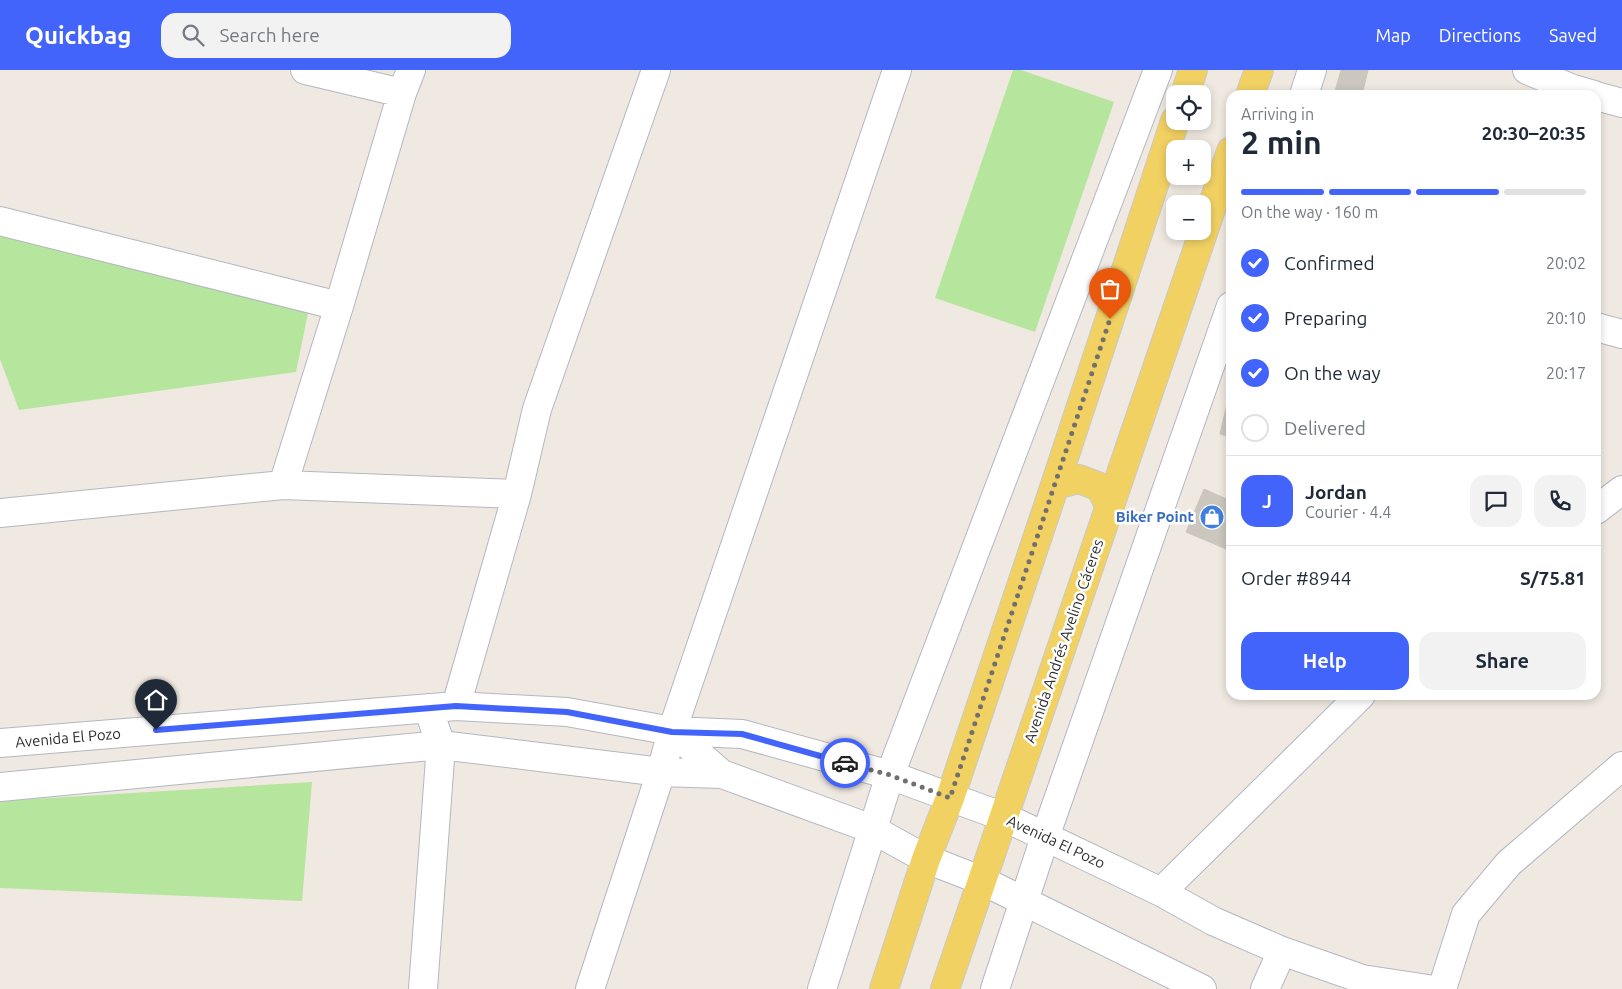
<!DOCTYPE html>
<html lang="en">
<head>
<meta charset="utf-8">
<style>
  :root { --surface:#fff; --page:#f2f2f3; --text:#1f2937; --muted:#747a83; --line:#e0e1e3; --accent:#4264fb }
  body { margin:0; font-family:Ubuntu,sans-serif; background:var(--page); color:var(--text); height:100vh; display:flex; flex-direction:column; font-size:19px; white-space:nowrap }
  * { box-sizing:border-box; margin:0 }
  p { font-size:16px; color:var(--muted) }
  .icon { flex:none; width:28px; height:28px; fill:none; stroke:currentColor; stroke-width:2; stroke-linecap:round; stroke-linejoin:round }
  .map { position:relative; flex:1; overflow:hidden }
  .details { position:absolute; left:1226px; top:20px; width:375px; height:610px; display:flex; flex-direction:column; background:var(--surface); border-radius:15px; box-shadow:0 2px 8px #0003 }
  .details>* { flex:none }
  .fabs { position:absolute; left:1166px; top:15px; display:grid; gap:10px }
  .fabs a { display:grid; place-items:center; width:45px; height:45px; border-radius:10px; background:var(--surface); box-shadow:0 2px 8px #0003; font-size:25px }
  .pin { position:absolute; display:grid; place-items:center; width:42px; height:42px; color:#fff; margin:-51px -21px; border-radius:50% 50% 50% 0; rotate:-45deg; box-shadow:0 0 5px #0007 }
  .pin .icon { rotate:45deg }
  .courier { position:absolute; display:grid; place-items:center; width:50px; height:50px; margin:-25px; border:4px solid #4264fb; border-radius:50%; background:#fff; color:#222; box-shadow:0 1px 6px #0007 }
  .summary em { font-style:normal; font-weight:700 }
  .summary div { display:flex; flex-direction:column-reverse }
  .summary { display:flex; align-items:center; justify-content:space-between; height:85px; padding:0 15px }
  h1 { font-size:32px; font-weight:700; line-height:38px }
  .bar { display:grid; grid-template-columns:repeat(4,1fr); gap:8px 5px; align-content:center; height:60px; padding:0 15px }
  .bar i { height:6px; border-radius:4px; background:var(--line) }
  .bar .on { background:var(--accent) }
  .bar p { grid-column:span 4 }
  .line { display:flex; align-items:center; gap:12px; padding:0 15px; border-top:1px solid var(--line) }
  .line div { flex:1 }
  .round { display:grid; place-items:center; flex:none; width:52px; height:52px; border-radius:15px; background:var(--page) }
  ol { padding:0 15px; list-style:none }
  li { display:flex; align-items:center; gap:15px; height:55px }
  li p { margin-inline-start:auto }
  li .icon { padding:5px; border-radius:50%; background:var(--accent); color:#fff; stroke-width:4 }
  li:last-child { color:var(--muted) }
  li i { width:28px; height:28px; border:2px solid var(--line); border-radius:50% }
  .primary-button { display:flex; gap:10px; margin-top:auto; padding:10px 15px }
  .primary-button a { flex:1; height:58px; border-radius:15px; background:var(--accent); color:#fff; font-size:20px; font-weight:700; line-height:58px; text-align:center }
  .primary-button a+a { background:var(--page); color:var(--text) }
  header { display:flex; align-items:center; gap:30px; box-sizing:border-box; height:70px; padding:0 25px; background:var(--accent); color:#fff }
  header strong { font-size:24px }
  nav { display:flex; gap:28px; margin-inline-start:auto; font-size:18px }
  .search { width:350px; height:45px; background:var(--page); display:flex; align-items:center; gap:12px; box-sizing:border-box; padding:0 18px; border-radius:15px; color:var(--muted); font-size:19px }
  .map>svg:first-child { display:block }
  .green { fill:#b6e59e }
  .building { fill:#cbc7bf; stroke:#cbc5ba }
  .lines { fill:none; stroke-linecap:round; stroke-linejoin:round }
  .minor-casing { stroke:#b4b7c1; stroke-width:30 }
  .major-casing { stroke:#c9c9c9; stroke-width:30 }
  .minor { stroke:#fff; stroke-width:28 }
  .major { stroke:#f2d163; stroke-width:28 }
  .done { stroke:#726f6d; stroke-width:5; stroke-dasharray:0 9 }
  .route { stroke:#4264fb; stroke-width:6 }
  .labels { text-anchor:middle; stroke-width:5; stroke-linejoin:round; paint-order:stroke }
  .shop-label { font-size:15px; font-weight:bold; fill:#366cbe; stroke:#fff; text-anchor:end }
  .street-label { font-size:15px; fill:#2e2e2e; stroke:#fff }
</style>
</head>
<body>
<header>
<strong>Quickbag</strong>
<div class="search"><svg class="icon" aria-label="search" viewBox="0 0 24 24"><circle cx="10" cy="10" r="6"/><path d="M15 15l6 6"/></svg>Search here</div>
<nav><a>Map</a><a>Directions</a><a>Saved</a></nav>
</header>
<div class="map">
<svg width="1622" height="919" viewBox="0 0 1622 919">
  <rect width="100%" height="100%" fill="#efe9e1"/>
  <path class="green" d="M1013,0H1021L1114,32L1035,262L935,228Z
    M0,159L308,243L296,302L19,340L0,289Z
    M312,712L302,831L0,818V731Z"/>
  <path class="building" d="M1341,0H1368L1362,25H1334Z
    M1231,318V335L1227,334Z
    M1227,334L1231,335V367L1220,364Z
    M1204,419L1231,431V481L1186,462Z"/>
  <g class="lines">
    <defs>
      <path id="minor" d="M305,0L402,23
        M1527,0L1573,19L1594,25
        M1304,25L1312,0
        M1596,26L1622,33
        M0,151L339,236
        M1596,257L1622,264
        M283,415L339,236L402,23L411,0
        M1596,440L1622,420
        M0,443L283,415L517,424
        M456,636L517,424L537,339L656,0
        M672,661L722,704L872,759L926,789L983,811L1202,919
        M0,673L456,636L567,642L672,661L742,664L890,705L1004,747L1161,822L1213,851L1282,881L1362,909L1428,919
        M0,717L441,675L661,702L722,704
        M1161,822L1361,625
        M423,919L441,675L428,638
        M590,919L661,702L672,661L897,0
        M822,919L890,705L1158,0
        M995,919L1045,767L1231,236
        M1265,919L1282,881
        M1442,919L1466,844L1509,793L1622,696"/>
      <path id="major" d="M1185,24L1193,0
        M1250,25L1259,0
        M1055,415L1079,409L1100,417L1110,437
        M884,919L926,789L950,728L1055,415L1175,51
        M945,919L1231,81"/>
    </defs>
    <use href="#minor" class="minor-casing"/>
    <use href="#major" class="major-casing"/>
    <use href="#minor" class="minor"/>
    <use href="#major" class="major"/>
  </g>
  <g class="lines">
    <path class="done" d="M845,693L890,705L950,728L1110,249"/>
    <path class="route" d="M156,660L456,636L567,642L672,662L742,664L845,693"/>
  </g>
  <defs>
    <symbol id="shop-disc" viewBox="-11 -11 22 22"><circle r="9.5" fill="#3f7fe0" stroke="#fff"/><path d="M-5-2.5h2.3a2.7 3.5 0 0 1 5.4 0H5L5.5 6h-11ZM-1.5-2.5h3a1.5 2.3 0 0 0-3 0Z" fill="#fff"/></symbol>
  </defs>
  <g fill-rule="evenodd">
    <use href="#shop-disc" x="1198" y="433" width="28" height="28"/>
  </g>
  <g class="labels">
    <g class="shop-label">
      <text x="1194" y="452">Biker Point</text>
    </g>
    <g class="street-label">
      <text transform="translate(1064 571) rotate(-71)" y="5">Avenida Andrés Avelino Cáceres</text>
      <text transform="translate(68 668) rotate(-5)" y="5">Avenida El Pozo</text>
      <text transform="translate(1056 772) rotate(25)" y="5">Avenida El Pozo</text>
    </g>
  </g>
</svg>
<div class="fabs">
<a><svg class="icon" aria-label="locate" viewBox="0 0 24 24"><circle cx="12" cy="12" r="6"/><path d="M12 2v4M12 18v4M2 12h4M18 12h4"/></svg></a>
<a>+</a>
<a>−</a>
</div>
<div class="pin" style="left:1110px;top:249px;background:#ea580c"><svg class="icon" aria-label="bag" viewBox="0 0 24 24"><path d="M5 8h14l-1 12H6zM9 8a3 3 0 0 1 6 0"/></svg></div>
<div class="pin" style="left:156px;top:660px;background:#1f2937"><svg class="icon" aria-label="home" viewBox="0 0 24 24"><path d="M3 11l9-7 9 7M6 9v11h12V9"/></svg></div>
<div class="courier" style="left:845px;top:693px"><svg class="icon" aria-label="car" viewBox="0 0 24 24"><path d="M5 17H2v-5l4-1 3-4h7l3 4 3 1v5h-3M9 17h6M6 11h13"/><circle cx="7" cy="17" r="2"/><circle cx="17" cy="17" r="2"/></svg></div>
<section class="details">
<div class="summary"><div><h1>2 min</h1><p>Arriving in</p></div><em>20:30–20:35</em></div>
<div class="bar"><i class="on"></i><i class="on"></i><i class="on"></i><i></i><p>On the way · 160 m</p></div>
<ol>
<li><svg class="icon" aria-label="check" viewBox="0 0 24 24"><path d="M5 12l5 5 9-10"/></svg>Confirmed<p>20:02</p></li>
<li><svg class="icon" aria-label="check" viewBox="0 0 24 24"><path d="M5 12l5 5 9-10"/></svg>Preparing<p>20:10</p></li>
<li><svg class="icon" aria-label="check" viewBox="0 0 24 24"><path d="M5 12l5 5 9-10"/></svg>On the way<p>20:17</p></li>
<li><i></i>Delivered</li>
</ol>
<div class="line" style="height:90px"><b class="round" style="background:var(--accent);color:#fff">J</b><div><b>Jordan</b><p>Courier · 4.4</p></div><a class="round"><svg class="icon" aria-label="chat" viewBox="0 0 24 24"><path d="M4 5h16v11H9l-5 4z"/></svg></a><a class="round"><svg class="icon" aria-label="phone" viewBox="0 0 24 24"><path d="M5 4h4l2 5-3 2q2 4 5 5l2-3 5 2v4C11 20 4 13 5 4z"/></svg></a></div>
<div class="line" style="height:65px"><div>Order #8944</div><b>S/75.81</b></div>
<div class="primary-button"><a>Help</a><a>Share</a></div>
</section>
</div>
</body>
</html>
